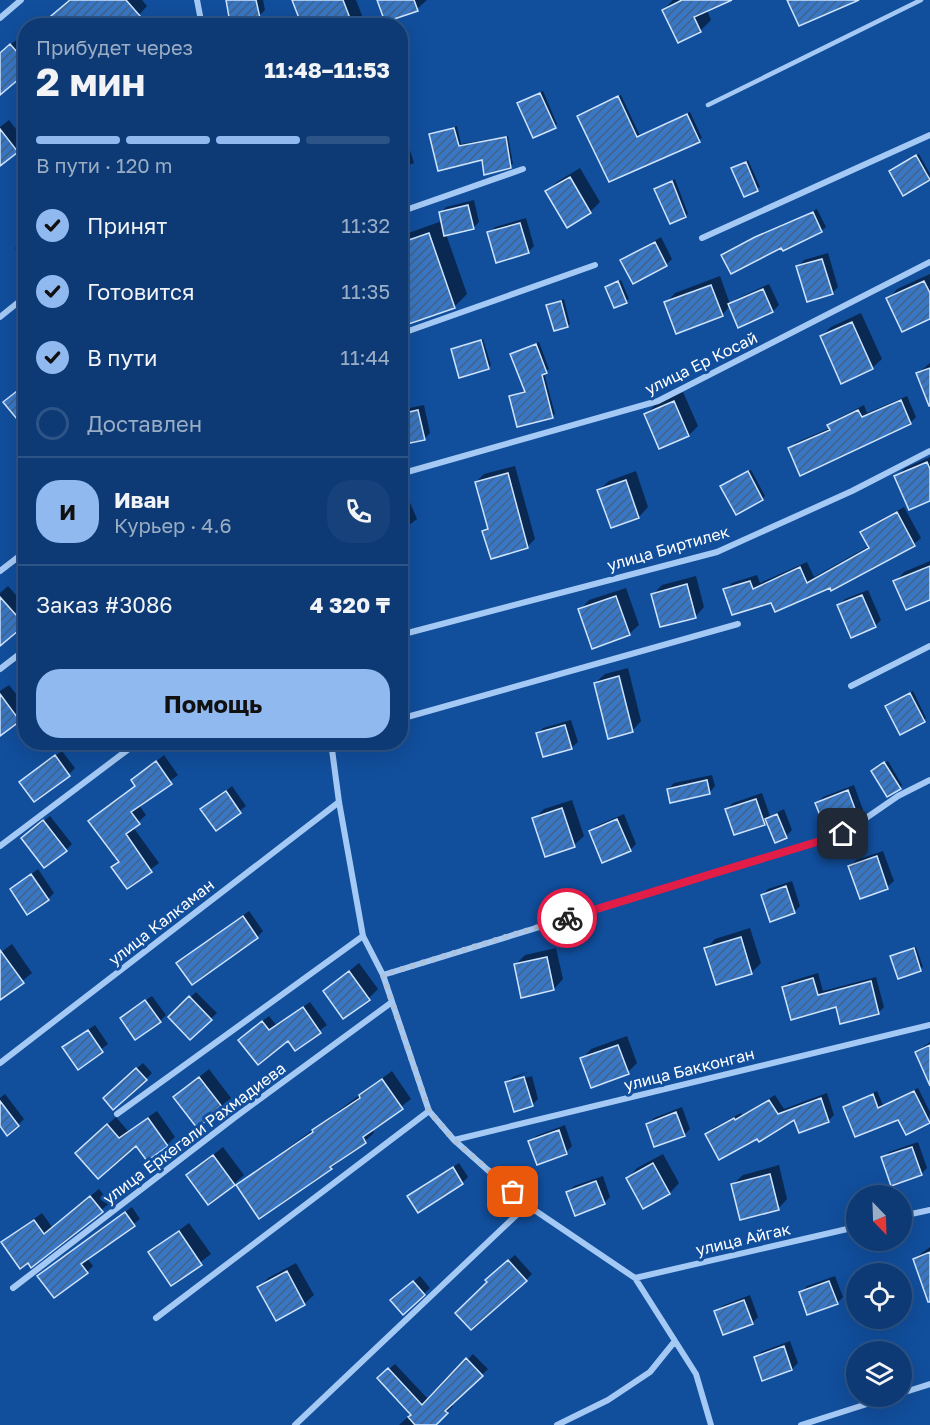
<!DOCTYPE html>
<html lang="ru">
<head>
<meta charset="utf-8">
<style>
  :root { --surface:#0d3a75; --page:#16417a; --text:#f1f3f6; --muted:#9aadc5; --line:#2d5487; --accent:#90b9f0 }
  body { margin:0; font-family:"Golos Text",sans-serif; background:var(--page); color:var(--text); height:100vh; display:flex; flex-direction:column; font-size:22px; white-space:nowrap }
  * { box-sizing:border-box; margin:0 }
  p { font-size:20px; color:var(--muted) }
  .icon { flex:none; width:33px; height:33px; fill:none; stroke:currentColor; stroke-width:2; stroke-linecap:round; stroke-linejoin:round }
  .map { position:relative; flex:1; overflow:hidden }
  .sheet { position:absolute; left:18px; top:18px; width:390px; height:732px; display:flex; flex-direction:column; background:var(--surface); border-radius:24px; box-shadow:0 6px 24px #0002,0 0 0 2px var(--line) }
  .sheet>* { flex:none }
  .needle { width:39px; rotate:157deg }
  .controls { position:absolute; left:846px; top:1185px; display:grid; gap:12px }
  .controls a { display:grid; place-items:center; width:66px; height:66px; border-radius:50%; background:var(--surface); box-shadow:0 6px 24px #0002,0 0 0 2px var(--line); font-size:30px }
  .pin { position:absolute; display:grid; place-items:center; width:51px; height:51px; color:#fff; margin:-26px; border-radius:12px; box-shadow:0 3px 9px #0006 }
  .courier { position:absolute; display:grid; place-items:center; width:60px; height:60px; margin:-30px; border:4px solid #e11d48; border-radius:50%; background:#fff; color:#222; box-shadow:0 2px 8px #0007 }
  .overview em { font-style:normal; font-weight:700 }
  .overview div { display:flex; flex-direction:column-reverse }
  .overview { display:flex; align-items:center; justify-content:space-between; height:102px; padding:0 18px }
  h1 { font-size:39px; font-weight:700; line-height:45px }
  .bar { display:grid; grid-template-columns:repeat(4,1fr); gap:9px 6px; align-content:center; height:72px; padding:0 18px }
  .bar i { height:8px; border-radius:4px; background:var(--line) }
  .bar .on { background:var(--accent) }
  .bar p { grid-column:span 4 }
  .line { display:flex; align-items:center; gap:15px; padding:0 18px; border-top:2px solid var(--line) }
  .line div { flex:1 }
  .round { display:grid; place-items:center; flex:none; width:63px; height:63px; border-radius:24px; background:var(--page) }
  ol { padding:0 18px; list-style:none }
  li { display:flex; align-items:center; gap:18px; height:66px }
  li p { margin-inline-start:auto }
  li .icon { padding:6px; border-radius:50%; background:var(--accent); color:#111; stroke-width:4 }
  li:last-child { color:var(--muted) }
  li i { width:33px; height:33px; border:3px solid var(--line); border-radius:50% }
  .button { display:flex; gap:12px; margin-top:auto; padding:12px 18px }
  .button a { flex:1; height:69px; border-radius:24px; background:var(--accent); color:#111; font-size:24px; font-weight:700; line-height:69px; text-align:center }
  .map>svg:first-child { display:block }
  .shadow { fill:#0007 }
  .building { fill:url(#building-hatch); stroke:#cee4fe; stroke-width:1.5 }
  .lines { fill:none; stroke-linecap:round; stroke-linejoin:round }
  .lane { stroke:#a5c9f5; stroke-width:4.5 }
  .street { stroke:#a5c9f5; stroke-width:6 }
  .done { stroke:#acc1dc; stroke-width:6; stroke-dasharray:0 10.8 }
  .route { stroke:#e11d48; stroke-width:8 }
  .labels { text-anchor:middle; stroke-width:6; stroke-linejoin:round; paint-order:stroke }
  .street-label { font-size:16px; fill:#fff; stroke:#114e9c }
</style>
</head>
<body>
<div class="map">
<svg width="930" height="1425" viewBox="0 0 930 1425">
  <defs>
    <pattern id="building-hatch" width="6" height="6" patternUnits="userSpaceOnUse" patternTransform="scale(1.5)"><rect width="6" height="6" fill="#3977c4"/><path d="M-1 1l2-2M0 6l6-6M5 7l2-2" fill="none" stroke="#426288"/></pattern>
  </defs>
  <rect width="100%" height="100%" fill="#114e9c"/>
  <path class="shadow" d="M70,0H142L147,6L139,15Z
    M227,0H263L265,10L259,16Z
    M296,0H356L365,23L363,26H304Z
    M378,0H427L417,9Z
    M673,0H728L707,10L711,20L700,31L663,10Z
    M20,37L23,40L26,37V71L0,93V53Z
    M543,91L557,124L555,126L519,103Z
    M621,95L640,136L690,112L702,138L610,180L579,116Z
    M9,120L26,142L0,164V127Z
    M457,126L461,144L508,136L513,164L510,166L483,158L431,134Z
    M405,134L414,163L400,169V135Z
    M919,154L930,174L929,179L890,171Z
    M748,160L760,187L745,195L733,169Z
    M580,168L600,202L590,212L567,225L547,191L557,182Z
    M675,179L688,214L685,216L658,188Z
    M474,200L479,222L473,228L446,234L467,294L454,307L400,326V236L442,221L440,213L446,207Z
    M817,209L826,227L821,231L723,256Z
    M526,218L534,246L528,252L489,233L495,227Z
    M661,237L672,259L666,265L622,260Z
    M26,238V260L15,248Z
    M828,253L838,287L832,293L798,267L804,260Z
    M930,274V317L888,299L897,289Z
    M720,276L730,304L736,299L769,284L779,305L773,311L730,306L722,315L666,303L675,293Z
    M621,280L629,299L626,301L607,287Z
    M564,299L570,324L567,326L548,305Z
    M861,313L882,359L872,368L821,336L831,327Z
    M483,339L491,365L488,368L453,349Z
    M539,342L549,369L544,373L555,414L552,416L511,396L526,390L512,354Z
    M930,363V402L918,373Z
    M683,392L698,426L689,435L660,447L646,414L655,405Z
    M907,396L916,417L910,423L790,449L795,443L830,428L835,420L864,405L867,413Z
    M424,405L430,433L424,439L400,444V410Z
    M930,457V499L896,477L905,468Z
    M515,466L535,539L527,547L484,531L488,527L476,482L484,474Z
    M751,470L765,496L762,499L725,483Z
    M636,471L648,507L639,517L612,526L599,490L609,481Z
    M406,493L417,519L400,532V496Z
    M904,507L921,538L914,544L831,586L771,601L725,590L732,583L757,575L760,583L807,562L814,577L869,546L862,532L869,526Z
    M930,561V598L895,582L904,572Z
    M696,576L704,607L695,617L653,594L662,585Z
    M8,586L26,606V622L2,643L0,593Z
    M626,588L639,625L629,634L580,610L589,600Z
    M868,590L881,620L875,626L839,605L845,599Z
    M628,668L641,721L632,731L595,683L605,674Z
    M9,685L26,707V713L0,734V691Z
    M913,691L926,718L924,721L887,706Z
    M571,720L578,742L571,748L537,734L543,728Z
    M232,742H250L239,751Z
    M62,751L75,768L69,774L27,776Z
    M164,755L178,775L139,805L146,815L133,827L159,863L127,887L113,868L120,861L90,821L136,785L133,780Z
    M888,761L902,785L900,788L875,768Z
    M712,775L715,786L709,793L668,789L674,783Z
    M854,785L863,810L857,816L817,803L823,797Z
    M232,786L246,806L216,829L202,809Z
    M762,793L770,816L784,809L792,830L786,836L767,820L764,824L727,809L733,803Z
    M572,800L584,836L574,845L546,855L534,819L544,809Z
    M624,814L636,844L630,850L590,832L596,826Z
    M50,816L72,844L66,850L29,832Z
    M883,851L894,881L887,887L850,866L856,860Z
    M38,869L54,893L48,899L12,889Z
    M792,881L800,906L794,912L762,895L768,889Z
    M249,911L263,931L257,937L184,957Z
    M750,928L761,963L752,972L717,984L706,949L715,939Z
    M12,944L32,973L0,999V953Z
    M916,947L923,967L899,977L892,957Z
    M556,948L563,979L554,989L515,965L525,955Z
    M359,963L378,989L369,998L325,991Z
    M818,973L823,991L876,977L884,1007L879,1012L837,1005L784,987L789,982Z
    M196,992L217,1013L190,1038L170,1017Z
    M152,996L166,1015L160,1021L128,1012Z
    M310,1002L327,1025L295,1049L288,1039L246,1034L269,1016L276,1025Z
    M95,1025L108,1044L78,1067L70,1042Z
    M627,1036L637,1063L628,1072L582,1059L591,1049Z
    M930,1042V1076L916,1052Z
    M143,1063L152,1073L146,1079L111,1092Z
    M209,1069L231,1098L222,1107L175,1097Z
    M392,1071L411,1099L372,1129L374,1133L365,1141L331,1168L238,1185Z
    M530,1071L512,1079V1082L532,1076L538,1099L532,1105L506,1083L513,1077Z
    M918,1088L930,1112L929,1122L844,1107L877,1091L883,1105Z
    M827,1093L834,1115L828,1121L795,1118L707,1134L713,1128L741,1113L742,1115L775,1095L784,1109Z
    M5,1094L24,1119L18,1125L0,1124V1098Z
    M682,1107L690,1129L684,1135L648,1124L654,1118Z
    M157,1111L175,1137L167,1145H85L116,1117L128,1131Z
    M565,1125L572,1146L566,1152L530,1142L536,1136Z
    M918,1142L927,1168L921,1174L883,1158L889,1152Z
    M223,1147L244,1175L234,1184L188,1175Z
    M663,1154L679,1183L670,1193L644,1207L628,1178L637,1168Z
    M459,1163L468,1177L462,1183L409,1196Z
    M779,1165L787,1199L778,1209L733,1184L743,1175Z
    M603,1176L610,1197L604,1203L568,1192L574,1186Z
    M99,1189L110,1203L31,1266L3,1242L42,1213L52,1227Z
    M132,1207L140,1219L87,1258L93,1266L87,1272L45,1270Z
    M189,1223L211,1254L171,1284L150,1252Z
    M930,1247V1290L914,1259Z
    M515,1255L532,1274L526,1280L489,1282L493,1274Z
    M296,1263L314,1295L304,1304L259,1287L268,1278Z
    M420,1276L430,1288L403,1313L398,1295Z
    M835,1276L843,1297L837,1303L801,1292L807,1286Z
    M750,1295L758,1317L752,1323L716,1312L722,1306Z
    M790,1341L798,1363L792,1369L763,1379L755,1358L761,1352Z
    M473,1354L488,1369L451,1404L453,1406L447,1412L433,1425H399L412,1413L379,1378L395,1364L429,1400Z"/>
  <path class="building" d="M70,0H126L140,16L128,26H39Z
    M226,0H256L260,18L230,23Z
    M292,0H343L353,26H302Z
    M377,0H414L418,11L385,22Z
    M682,0H732L694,17L701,32L678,43L662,10Z
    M787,0H859L799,26Z
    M10,44L26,62V73L0,95V53Z
    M540,93L556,128L533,138L517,103Z
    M618,96L637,137L687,114L700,142L609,182L577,116Z
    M454,128L459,146L506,137L511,168L484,175L482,160L438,171L429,134Z
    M0,129L18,152L0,166Z
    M916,155L930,180L903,196L889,171Z
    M746,162L758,191L744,197L731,168Z
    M570,177L591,213L567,228L545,191Z
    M672,181L686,217L670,224L654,189Z
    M468,205L474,229L444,236L439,212Z
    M813,212L822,232L783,251L781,248L731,274L721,255L755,237Z
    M520,223L529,253L496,263L487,232Z
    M429,233L455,308L400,327V243Z
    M655,242L667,266L633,284L620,260Z
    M822,259L833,294L807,302L796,266Z
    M618,281L627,303L614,308L605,287Z
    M924,281L930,293V319L902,332L886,298Z
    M711,285L723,316L676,334L664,302Z
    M763,289L773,312L738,328L728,304Z
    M561,301L568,327L554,331L546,305Z
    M852,322L873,369L841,384L820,336Z
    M481,340L489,369L459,378L451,349Z
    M536,344L547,373L542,375L553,418L517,427L509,396L525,392L510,354Z
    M930,368V406H929L916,373Z
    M26,384V430L3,402Z
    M901,400L911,424L800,476L788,448L830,430L827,425L858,410L862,417Z
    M674,401L689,436L659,449L644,414Z
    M418,410L425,440L400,445V414Z
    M927,462L930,469V501L909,510L894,476Z
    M748,471L763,500L736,515L720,486Z
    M508,473L528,548L491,559L482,531L488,529L475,482Z
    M626,480L639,518L611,528L597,490Z
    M897,512L915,546L831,591L830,588L775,612L771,603L732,615L723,589L750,581L753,589L800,567L807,583L869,548L860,532Z
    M930,566V600L906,610L893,581Z
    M687,584L696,618L660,627L651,594Z
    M862,595L876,627L851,638L837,605Z
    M616,596L630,635L592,649L578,609Z
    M0,597L25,625L0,646Z
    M619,676L633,732L608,739L594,683Z
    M910,693L925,722L900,735L885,706Z
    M0,694L20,721L0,736Z
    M565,725L572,749L543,757L536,733Z
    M55,755L70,776L34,802L19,782Z
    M156,761L172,784L131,812L140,824L126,834L152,872L127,889L111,867L119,862L88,821L135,786L131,780Z
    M884,762L901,789L887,797L871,771Z
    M707,780L710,794L670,803L667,789Z
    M848,790L858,817L826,830L815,803Z
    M226,791L241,813L216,831L200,809Z
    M756,799L765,825L734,835L725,809Z
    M562,808L575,847L545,857L532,818Z
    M777,814L787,838L775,843L765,819Z
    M617,819L631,851L602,863L589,831Z
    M43,820L67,851L44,868L21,838Z
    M877,856L888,889L860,899L848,866Z
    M31,874L49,900L27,915L10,889Z
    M786,886L795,913L770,922L761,895Z
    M243,916L258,938L192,985L176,963Z
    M741,937L752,974L716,985L704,948Z
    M914,948L921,971L898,979L890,956Z
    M0,950L24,983L0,1000Z
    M547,957L554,990L521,998L514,964Z
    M349,971L370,1000L343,1019L323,991Z
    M813,978L818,995L871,981L879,1014L840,1024L836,1007L791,1020L782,987Z
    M189,996L212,1020L190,1040L168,1017Z
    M145,1000L161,1022L135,1040L120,1018Z
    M303,1007L321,1033L295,1051L288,1041L258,1065L238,1040L262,1021L269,1030Z
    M88,1030L103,1052L78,1070L62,1047Z
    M618,1045L629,1074L591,1088L580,1058Z
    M930,1045V1086L915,1052Z
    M136,1068L147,1080L113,1110L103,1098Z
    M199,1077L223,1108L197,1128L173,1097Z
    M524,1077L533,1106L514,1112L505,1082Z
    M382,1079L403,1109L363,1137L366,1143L330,1167L332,1169L259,1219L236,1185L313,1132L312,1130L360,1098L359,1095Z
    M914,1091L930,1123L906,1135L898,1120L855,1137L843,1107L873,1094L878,1108Z
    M821,1098L829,1122L799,1133L794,1120L759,1142L757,1139L719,1160L705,1134L734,1118L735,1120L769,1100L778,1114Z
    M0,1101L19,1126L7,1136L0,1126Z
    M676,1112L685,1136L654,1147L646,1124Z
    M148,1118L168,1146L147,1161L136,1146L98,1179L75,1153L107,1124L119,1138Z
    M559,1130L567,1154L537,1165L528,1141Z
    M912,1147L922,1175L891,1186L881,1157Z
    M213,1155L235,1185L208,1205L186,1175Z
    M653,1163L670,1194L643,1209L626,1178Z
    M453,1167L463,1184L418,1213L407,1196Z
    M770,1174L779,1210L740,1220L731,1184Z
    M596,1181L605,1204L575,1216L566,1192Z
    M90,1196L103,1212L31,1268L28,1263L20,1269L1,1242L34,1220L44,1234Z
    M125,1212L135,1226L81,1264L88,1273L54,1298L37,1276Z
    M179,1231L202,1265L171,1286L148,1252Z
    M930,1252V1302H928L913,1259Z
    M508,1260L527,1281L471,1330L455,1313L487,1282L485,1280Z
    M287,1271L305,1305L276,1321L257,1287Z
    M413,1281L425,1295L403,1315L390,1300Z
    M829,1281L838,1304L807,1315L799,1292Z
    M744,1300L753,1324L723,1335L714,1311Z
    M784,1346L792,1370L762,1381L754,1357Z
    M466,1358L483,1376L445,1411L448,1413L436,1425H415L408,1417L411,1415L377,1378L388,1368L422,1405Z"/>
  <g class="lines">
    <path class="lane" d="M708,105L921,0"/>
    <path class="street" d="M197,0L202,26
      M0,18L21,0
      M400,212L523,169
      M702,238L930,135
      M0,317L26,296
      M400,334L595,265
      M400,474L658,401L930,262
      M0,571L26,551
      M400,635L717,552L852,491L930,451
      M0,669L26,649
      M851,686L930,646
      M400,719L738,624
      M331,742L339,802L363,936L383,975L429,1111L454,1140L527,1205L635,1278L696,1374L711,1425
      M0,846L138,742
      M383,975L843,834L898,796L930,780
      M0,1063L339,802
      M117,1114L363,936
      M454,1140L930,1025
      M902,1216L930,1210
      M635,1278L856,1227
      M13,1288L234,1118L392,1002
      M156,1318L429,1111
      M902,1393L930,1384
      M295,1425L527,1205
      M557,1425L608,1400L650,1372L675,1341
      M801,1425L892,1396"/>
  </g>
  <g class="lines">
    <path class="done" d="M513,1192L454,1140L429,1111L383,975L567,918"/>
    <path class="route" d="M567,918L843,834"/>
  </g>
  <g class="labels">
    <g class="street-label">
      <text transform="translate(701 363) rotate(-26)" y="6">улица Ер Косай</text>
      <text transform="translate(668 548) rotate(-16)" y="6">улица Биртилек</text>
      <text transform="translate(161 922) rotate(-38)" y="6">улица Калкаман</text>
      <text transform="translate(689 1069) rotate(-14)" y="6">улица Бакконган</text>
      <text transform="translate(194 1133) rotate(-37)" y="6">улица Еркегали Рахмадиева</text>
      <text transform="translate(743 1239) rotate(-13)" y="6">улица Айгак</text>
    </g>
  </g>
</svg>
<div class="controls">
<a><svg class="needle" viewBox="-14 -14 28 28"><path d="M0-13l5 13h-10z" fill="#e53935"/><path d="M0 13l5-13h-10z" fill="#9aadc5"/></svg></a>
<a><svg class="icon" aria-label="locate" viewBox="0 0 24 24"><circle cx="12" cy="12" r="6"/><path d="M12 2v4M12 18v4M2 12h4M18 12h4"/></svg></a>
<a><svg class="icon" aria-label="layers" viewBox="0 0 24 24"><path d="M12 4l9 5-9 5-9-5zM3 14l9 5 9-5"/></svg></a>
</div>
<div class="pin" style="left:513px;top:1192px;background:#ea580c"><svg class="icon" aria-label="bag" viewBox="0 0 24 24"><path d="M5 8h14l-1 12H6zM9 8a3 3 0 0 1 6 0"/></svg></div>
<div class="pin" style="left:843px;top:834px;background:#1f2937"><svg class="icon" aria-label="home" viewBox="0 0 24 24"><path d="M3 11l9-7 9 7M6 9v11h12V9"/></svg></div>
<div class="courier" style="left:567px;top:918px"><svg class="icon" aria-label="bike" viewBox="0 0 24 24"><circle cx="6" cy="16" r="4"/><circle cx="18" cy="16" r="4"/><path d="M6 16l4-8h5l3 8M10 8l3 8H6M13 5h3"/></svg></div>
<section class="sheet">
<div class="overview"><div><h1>2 мин</h1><p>Прибудет через</p></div><em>11:48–11:53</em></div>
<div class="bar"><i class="on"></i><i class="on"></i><i class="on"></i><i></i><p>В пути · 120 m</p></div>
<ol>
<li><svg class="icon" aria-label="check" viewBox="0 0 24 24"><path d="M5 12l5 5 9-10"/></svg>Принят<p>11:32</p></li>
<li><svg class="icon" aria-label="check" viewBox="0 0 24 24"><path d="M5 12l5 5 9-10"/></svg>Готовится<p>11:35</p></li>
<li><svg class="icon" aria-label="check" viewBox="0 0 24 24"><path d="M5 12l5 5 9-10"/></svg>В пути<p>11:44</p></li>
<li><i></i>Доставлен</li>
</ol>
<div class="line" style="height:108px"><b class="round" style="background:var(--accent);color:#111">И</b><div><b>Иван</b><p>Курьер · 4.6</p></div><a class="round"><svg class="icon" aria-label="phone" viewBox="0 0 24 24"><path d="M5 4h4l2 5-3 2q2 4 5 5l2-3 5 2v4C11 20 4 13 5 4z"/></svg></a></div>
<div class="line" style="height:78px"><div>Заказ #3086</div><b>4 320 ₸</b></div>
<div class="button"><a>Помощь</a></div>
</section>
</div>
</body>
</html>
